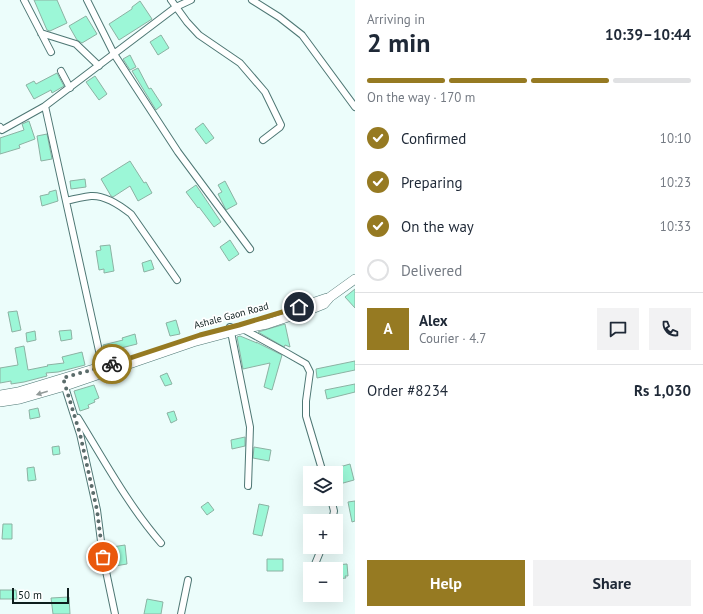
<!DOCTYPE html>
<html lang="en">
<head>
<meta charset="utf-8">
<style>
  :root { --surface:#fff; --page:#f2f2f3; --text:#1f2937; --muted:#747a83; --line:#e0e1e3; --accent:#967a22 }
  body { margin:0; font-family:"PT Sans",sans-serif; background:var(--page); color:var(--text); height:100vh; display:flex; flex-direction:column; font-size:15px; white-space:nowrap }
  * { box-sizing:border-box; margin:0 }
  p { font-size:13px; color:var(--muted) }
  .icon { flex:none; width:22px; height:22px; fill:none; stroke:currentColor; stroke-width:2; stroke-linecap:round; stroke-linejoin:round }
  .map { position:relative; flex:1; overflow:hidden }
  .details { display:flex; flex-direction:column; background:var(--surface); width:348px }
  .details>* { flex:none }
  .tools { position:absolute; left:303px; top:466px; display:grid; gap:8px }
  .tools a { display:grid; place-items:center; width:40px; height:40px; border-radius:0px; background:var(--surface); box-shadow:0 4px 16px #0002; font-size:20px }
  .scale { position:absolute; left:12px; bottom:10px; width:57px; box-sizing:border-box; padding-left:4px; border:2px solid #0d1e1d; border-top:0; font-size:11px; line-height:14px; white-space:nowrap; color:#0d1e1d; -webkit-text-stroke:3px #fff; paint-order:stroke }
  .pin { position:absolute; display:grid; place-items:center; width:34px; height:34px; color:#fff; margin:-17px; border:2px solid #fff; border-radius:50%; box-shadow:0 1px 4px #0007 }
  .courier { position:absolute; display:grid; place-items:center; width:40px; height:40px; margin:-20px; border:3px solid #967a22; border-radius:50%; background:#fff; color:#222; box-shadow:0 1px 5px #0007 }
  .head em { font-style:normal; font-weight:700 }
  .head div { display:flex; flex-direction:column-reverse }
  .head { display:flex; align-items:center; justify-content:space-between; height:68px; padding:0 12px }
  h1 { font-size:26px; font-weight:700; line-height:30px }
  .bar { display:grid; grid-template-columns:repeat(4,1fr); gap:6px 4px; align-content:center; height:48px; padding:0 12px }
  .bar i { height:5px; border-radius:3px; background:var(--line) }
  .bar .current { background:var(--accent) }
  .bar p { grid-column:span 4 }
  .line { display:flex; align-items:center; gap:10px; padding:0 12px; border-top:1px solid var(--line) }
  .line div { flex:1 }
  .round { display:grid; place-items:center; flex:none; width:42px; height:42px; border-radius:0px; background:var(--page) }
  ol { padding:0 12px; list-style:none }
  li { display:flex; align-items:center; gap:12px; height:44px }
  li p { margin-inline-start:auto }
  li .icon { padding:4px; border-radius:50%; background:var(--accent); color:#fff; stroke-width:4 }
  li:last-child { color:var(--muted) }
  li i { width:22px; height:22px; border:2px solid var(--line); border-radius:50% }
  .action { display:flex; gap:8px; margin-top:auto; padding:8px 12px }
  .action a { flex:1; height:46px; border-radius:0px; background:var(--accent); color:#fff; font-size:16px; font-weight:700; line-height:46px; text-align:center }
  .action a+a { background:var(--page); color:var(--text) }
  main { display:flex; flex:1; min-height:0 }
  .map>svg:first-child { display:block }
  .building { fill:#9cf7d7; stroke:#8cb2a3 }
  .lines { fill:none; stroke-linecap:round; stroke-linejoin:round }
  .street-casing { stroke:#4e7774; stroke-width:8 }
  .secondary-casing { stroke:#4e7774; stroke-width:10 }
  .street { stroke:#fff; stroke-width:6 }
  .secondary { stroke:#fff; stroke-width:9 }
  .oneway { fill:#929a99 }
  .done { stroke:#5b6c6b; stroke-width:4; stroke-dasharray:0 7.2 }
  .route { stroke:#967a22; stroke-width:5 }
  .labels { text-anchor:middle; stroke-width:3.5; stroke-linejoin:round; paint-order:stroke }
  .street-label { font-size:10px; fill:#0d1e1d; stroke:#fff }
</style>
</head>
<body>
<main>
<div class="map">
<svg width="355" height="614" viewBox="0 0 355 614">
  <rect width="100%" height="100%" fill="#ecfdfb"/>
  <path class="building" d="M34,0H57L67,23L50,31L47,30Z
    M140,1L152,19L119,40L109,24L132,9V7Z
    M86,16L97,34L82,43L77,40L69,26Z
    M161,35L169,48L158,55L150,42Z
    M130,55L136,67L130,70L123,59Z
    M138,68L149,89L151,88L162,105L156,110L132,71Z
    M57,73L64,86L52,93L51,90L34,99L26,85L34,81L36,84Z
    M95,76L107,94L99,100L86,82Z
    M29,121L35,139L19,145L20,148L0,154V138L24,130L22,124Z
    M203,123L214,138L206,144L195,129Z
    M47,134L52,159L41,161L37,136Z
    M130,161L144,183L146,182L152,193L138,201L130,186L113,197L111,196L101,179Z
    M85,179L86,187L71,189L70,181Z
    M225,181L237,204L226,210L218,194L222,192L218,185Z
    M196,185L221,222L214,227L199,207L198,208L186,192Z
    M56,190L58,201L42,206L40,196L49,194V192Z
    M230,240L239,254L229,261L220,247Z
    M110,245L114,271L104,273V269L99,270L96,251L101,250L100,246Z
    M151,260L154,269L144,272L142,263Z
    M355,289V308L345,297Z
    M17,311L21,330L12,332L8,312Z
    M176,320L180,334L170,336L166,323Z
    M285,324L290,347L285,345L284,347L258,332Z
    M71,330L72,339L61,341L59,331Z
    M35,331L36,340L27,342L26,333Z
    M135,334L137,344L121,348L122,354L107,358L103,345L123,340L122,338Z
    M240,336L257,343L256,342L282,355L272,390L264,387L270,363L243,369L237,337Z
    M24,346L28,370L48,366L47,365L64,363L62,357L82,352L85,365L58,372L46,373L47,376L24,382L11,384V381L0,383V368L18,365L15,348Z
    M355,361V370L317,378L316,369Z
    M167,373L172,384L165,386L160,376Z
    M118,374L119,378L106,383L105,379Z
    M355,384V392L327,399L325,390Z
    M94,385L99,398L94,400L95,402L88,405L89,408L80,411L74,391Z
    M38,408L40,417L30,419L29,410Z
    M174,411L177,420L171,423L167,413Z
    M245,437V446L232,449L231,440Z
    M59,446L60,454L53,455L52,447Z
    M254,447L271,450L269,461L253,458Z
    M350,464L354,480L336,485V468Z
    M34,467L36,480L28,481L27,468Z
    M355,501V521L352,522L348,502Z
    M208,502L214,510L207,515L201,507Z
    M259,504L269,506L262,536L253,534Z
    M3,524H12V539H2Z
    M125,545L127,564L115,566L112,547Z
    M267,559H283V571H267Z
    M347,564L348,576H345L346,578L336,579V565Z
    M0,590H16L17,599H0Z
    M69,597L70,614H53L51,598Z
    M147,599L163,602L161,614H144Z"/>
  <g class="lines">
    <defs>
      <path id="street" d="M24,0L51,52
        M87,0L114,54L178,152L250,249
        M171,0L187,22L199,35L240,63L265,92L281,125L280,127L263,140
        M252,0L279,17L302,35L355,107
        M41,33L76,44L99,66
        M61,71L70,88
        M45,106L176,7L191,0
        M0,127L2,130L45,106L103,369
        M66,201C74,199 83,197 91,196C105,195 121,206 131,214L177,280
        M230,327L250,427L248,486
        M243,329L285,352L306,364L310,372L306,401V416L323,473
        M64,384L80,434L97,510L103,557L115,614
        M78,418C104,460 128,505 161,543
        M331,499L334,511L332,521
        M313,569L322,547
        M181,614L188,580"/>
      <path id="secondary" d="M288,311L327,298
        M0,395L18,392L117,362
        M0,402L20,399L65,386L193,342L242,329L267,324L309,310L324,304L330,297L355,279"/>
    </defs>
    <use href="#street" class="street-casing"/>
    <use href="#secondary" class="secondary-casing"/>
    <use href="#street" class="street"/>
    <use href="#secondary" class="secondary"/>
  </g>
  <defs><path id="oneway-solid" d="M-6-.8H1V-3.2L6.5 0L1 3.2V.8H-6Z"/></defs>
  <use class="oneway" href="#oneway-solid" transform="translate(42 393) rotate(163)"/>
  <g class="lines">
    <path class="done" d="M103,557L97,510L80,434L63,378L112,364"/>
    <path class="route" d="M112,364L200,335L239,325L299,307"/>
  </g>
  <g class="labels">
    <g class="street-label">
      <text transform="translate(231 315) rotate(-15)" y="4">Ashale Gaon Road</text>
    </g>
  </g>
</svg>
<div class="tools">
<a><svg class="icon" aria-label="layers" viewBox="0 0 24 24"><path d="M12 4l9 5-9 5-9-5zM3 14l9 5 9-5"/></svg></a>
<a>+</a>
<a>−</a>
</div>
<div class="scale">50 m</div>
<div class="pin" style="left:103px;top:557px;background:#ea580c"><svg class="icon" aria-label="bag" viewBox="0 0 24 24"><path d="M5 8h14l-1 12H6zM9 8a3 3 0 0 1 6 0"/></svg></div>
<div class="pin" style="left:299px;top:307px;background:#1f2937"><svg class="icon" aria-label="home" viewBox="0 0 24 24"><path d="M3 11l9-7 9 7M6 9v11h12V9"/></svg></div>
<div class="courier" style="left:112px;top:364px"><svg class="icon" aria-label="bike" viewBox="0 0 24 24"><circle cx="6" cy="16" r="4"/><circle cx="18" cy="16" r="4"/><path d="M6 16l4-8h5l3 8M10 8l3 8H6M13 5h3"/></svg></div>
</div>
<section class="details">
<div class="head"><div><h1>2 min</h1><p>Arriving in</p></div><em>10:39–10:44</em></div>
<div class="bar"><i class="current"></i><i class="current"></i><i class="current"></i><i></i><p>On the way · 170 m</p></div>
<ol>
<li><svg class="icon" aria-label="check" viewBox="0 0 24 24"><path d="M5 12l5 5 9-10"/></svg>Confirmed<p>10:10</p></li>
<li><svg class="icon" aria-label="check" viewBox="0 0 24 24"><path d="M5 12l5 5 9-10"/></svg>Preparing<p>10:23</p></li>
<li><svg class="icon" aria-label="check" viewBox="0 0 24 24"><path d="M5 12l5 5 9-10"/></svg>On the way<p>10:33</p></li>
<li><i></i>Delivered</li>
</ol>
<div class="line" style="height:72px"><b class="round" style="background:var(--accent);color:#fff">A</b><div><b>Alex</b><p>Courier · 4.7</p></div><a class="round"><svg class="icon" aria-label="chat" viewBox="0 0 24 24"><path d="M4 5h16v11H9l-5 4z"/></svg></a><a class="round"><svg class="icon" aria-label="phone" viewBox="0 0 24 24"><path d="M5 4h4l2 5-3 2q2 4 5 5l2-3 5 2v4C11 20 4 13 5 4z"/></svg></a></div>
<div class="line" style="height:52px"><div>Order #8234</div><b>Rs 1,030</b></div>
<div class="action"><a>Help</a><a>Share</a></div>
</section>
</main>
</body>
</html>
